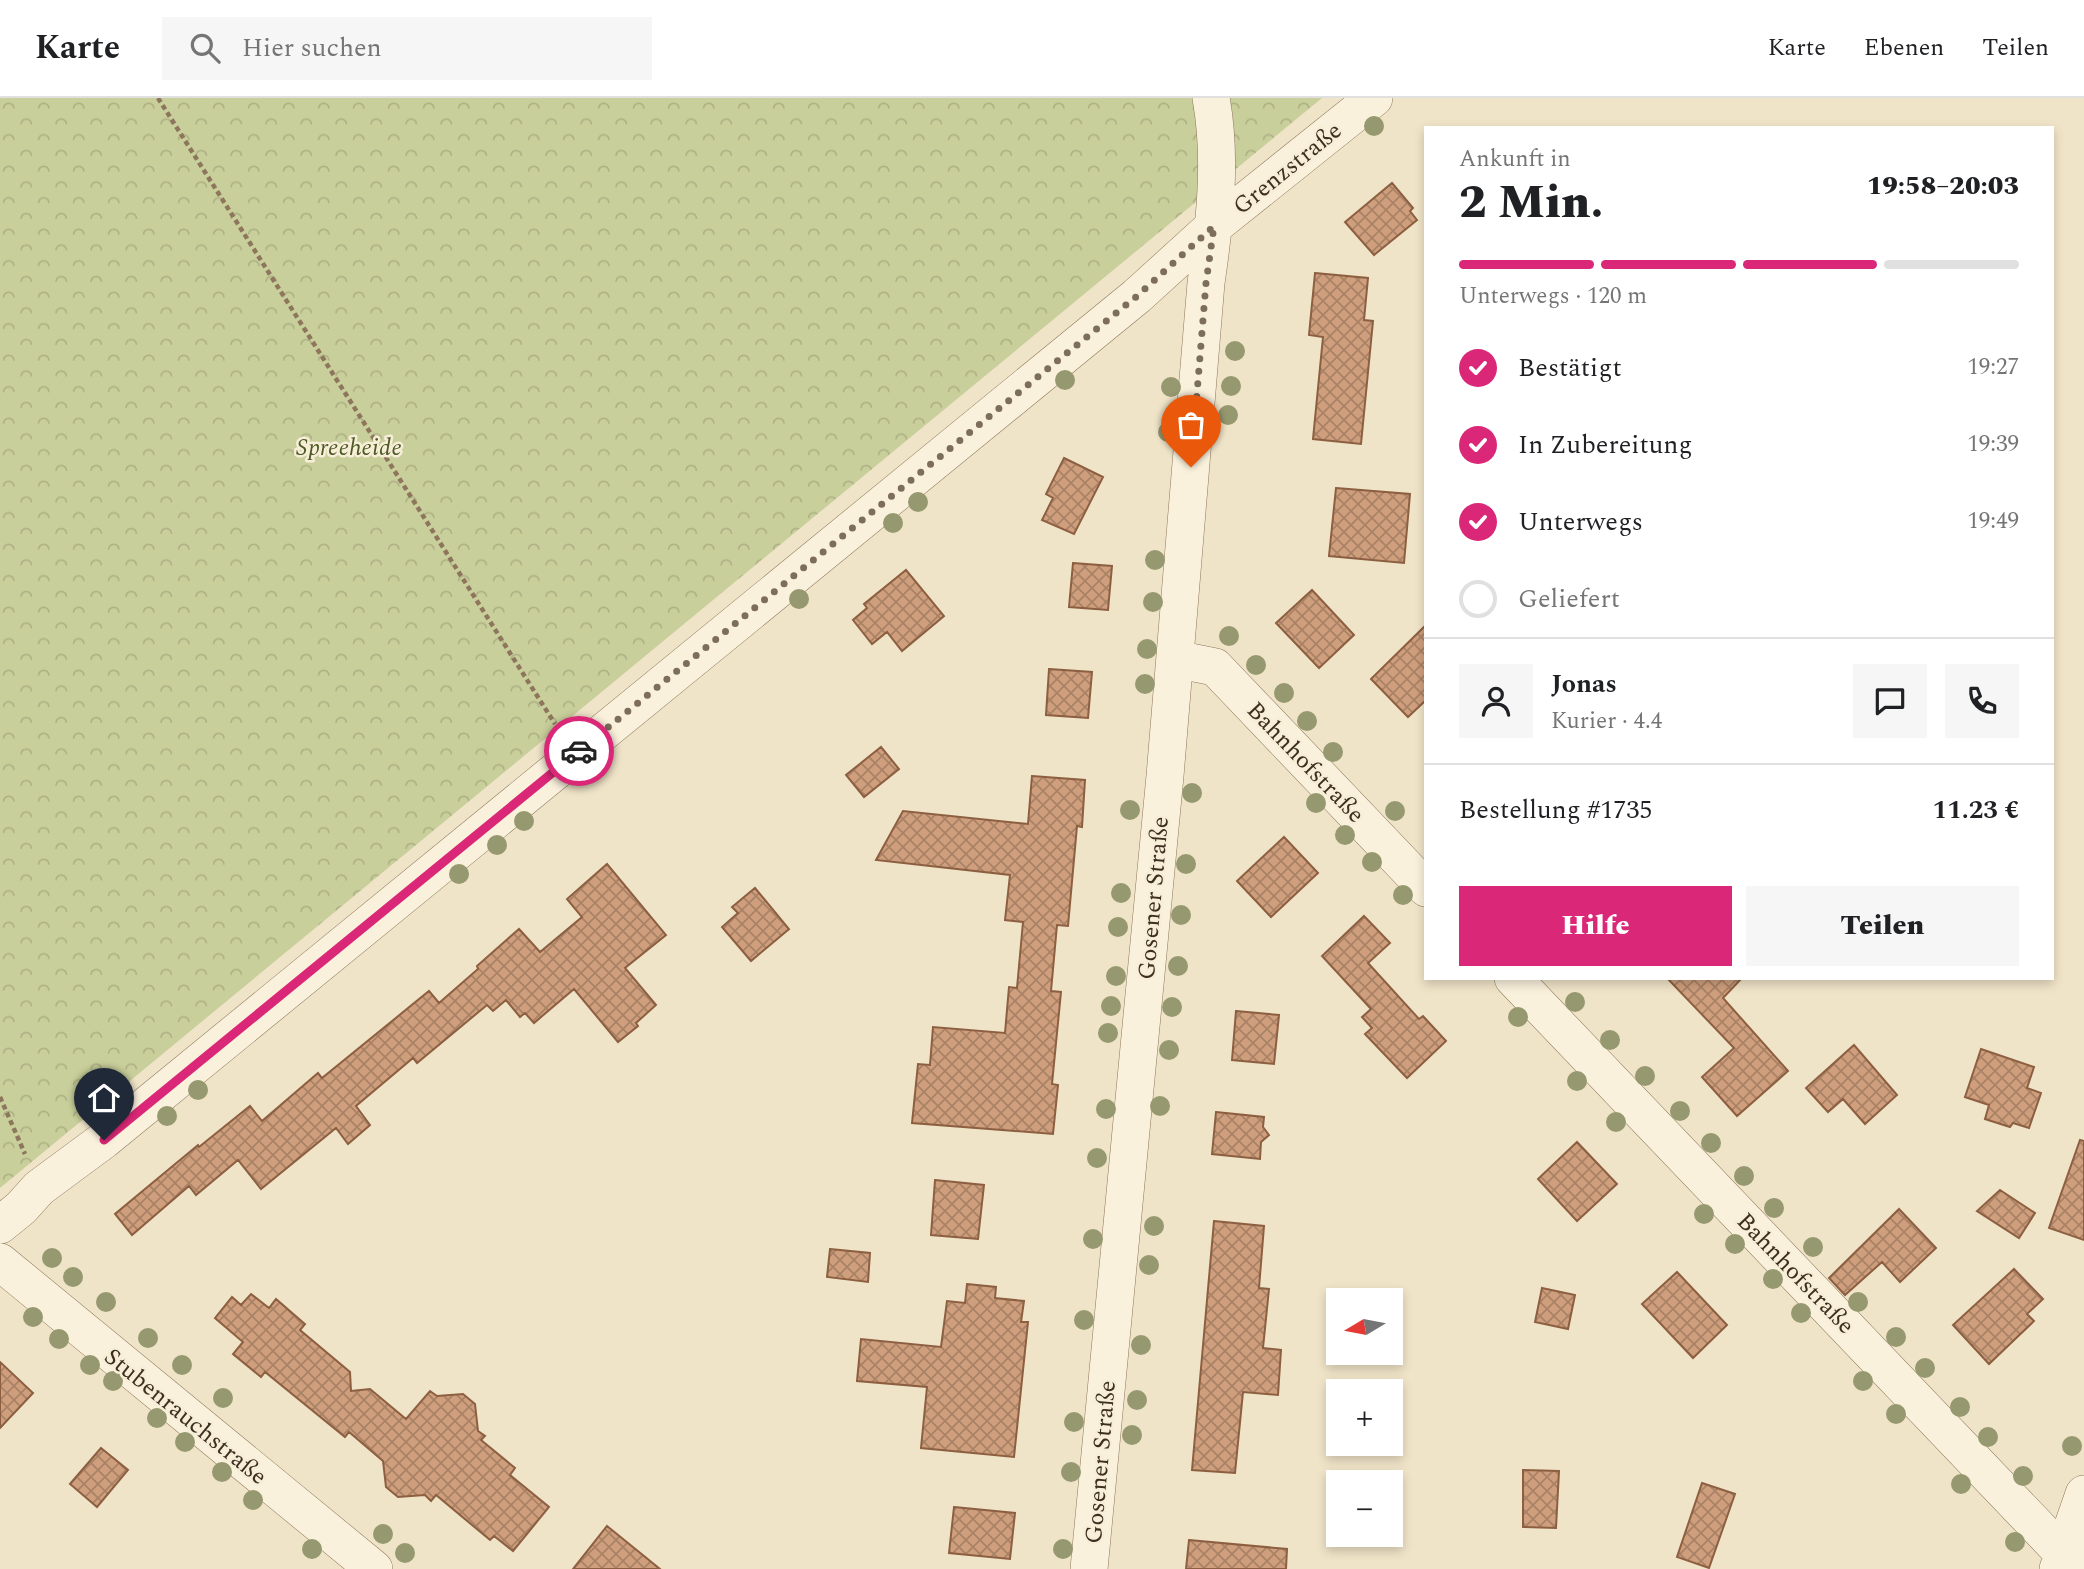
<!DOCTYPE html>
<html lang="de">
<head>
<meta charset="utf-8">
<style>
  :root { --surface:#fff; --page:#f6f6f6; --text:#202124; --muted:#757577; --line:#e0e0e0; --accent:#db2777 }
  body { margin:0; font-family:Spectral,serif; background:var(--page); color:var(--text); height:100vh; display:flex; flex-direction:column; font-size:26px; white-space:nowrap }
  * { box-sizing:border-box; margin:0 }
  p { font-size:23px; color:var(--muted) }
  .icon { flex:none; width:38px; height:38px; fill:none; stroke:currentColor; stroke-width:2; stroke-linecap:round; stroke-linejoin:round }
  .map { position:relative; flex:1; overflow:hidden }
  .details { position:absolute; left:1424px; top:28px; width:630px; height:854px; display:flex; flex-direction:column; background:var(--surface); border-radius:0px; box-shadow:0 4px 10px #0003 }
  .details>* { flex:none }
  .needle { width:46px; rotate:260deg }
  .buttons { position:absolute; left:1326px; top:1190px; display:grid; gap:14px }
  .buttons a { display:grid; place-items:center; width:77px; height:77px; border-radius:0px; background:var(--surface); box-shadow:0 4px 10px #0003; font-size:35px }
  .pin { position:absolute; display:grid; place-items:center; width:60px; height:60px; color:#fff; margin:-72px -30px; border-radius:50% 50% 50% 0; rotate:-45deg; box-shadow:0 0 7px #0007 }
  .pin .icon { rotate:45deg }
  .courier { position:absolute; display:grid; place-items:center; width:70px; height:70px; margin:-35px; border:5px solid #db2777; border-radius:50%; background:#fff; color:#222; box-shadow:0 2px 9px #0007 }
  .overview em { font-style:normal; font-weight:800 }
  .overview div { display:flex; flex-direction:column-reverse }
  .overview { display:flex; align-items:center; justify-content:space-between; height:119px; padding:0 35px }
  h1 { font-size:46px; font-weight:800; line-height:52px }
  .bar { display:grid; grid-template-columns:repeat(4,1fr); gap:10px 7px; align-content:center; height:84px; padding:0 35px }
  .bar i { height:9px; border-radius:5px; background:var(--line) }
  .bar .on { background:var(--accent) }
  .bar p { grid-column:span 4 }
  .line { display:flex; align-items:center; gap:18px; padding:0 35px; border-top:2px solid var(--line) }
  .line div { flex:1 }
  .round { display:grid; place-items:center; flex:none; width:74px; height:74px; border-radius:0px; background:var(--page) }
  ol { padding:0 35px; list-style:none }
  li { display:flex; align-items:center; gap:21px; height:77px }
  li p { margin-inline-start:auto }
  li .icon { padding:7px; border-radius:50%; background:var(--accent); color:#fff; stroke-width:4 }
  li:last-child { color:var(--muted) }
  li i { width:38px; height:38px; border:4px solid var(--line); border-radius:50% }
  .cta { display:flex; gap:14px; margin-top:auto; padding:14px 35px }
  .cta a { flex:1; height:80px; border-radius:0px; background:var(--accent); color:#fff; font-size:28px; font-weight:800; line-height:80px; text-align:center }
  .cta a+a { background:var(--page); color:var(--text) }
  header { display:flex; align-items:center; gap:42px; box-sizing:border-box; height:98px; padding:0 35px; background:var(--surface); border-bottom:2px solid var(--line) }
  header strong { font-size:33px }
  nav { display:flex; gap:38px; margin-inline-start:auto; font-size:24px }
  .search { width:490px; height:63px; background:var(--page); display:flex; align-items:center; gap:18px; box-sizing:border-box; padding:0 24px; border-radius:0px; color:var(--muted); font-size:26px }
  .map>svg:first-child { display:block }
  .forest { fill:url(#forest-crowns) }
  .building { fill:url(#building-cross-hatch); stroke:#8d5f41; stroke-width:2 }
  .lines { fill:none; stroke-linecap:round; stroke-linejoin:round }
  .minor-casing { stroke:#8d765c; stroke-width:38 }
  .path { stroke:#8d765c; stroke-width:4.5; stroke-dasharray:5 3.5; stroke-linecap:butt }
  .minor { stroke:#faf1dc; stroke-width:37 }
  .tree { fill:#96986f }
  .done { stroke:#7c6e5b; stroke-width:7; stroke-dasharray:0 12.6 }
  .route { stroke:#db2777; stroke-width:9 }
  .labels { text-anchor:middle; stroke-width:5; stroke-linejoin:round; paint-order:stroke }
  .street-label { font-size:24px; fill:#3d2e20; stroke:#f7eed8 }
  .park-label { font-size:24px; font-style:italic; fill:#4d5a26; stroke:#f7eed8 }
</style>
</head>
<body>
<header>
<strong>Karte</strong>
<div class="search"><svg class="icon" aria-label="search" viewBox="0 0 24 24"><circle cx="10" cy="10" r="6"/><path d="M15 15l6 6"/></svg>Hier suchen</div>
<nav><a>Karte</a><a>Ebenen</a><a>Teilen</a></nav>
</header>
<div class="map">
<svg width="2084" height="1471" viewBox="0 0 2084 1471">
  <defs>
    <pattern id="forest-crowns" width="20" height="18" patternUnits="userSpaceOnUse" patternTransform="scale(1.75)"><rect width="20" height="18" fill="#c9cf9b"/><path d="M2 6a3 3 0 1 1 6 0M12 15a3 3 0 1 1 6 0" fill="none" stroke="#aeb285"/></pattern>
    <pattern id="building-cross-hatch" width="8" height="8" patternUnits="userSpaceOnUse" patternTransform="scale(1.75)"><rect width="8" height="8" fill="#cf9f7d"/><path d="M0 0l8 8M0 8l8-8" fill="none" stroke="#a98266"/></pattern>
  </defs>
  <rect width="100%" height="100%" fill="#f0e4c8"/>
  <path class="forest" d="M0,0H1322L0,1090Z"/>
  <path class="building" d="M1392,85L1413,110L1410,113L1417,122L1374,157L1345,124Z
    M1315,175L1368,180L1364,222L1373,223L1361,346L1313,341L1323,239L1309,237Z
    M1064,360L1103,379L1074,436L1042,422L1053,400L1046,396Z
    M1336,390L1410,396L1404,465L1329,458Z
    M1073,465L1112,468L1108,512L1069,509Z
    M906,472L944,518L902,553L887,534L872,546L853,522L867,510L864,506Z
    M1312,492L1354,537L1319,570L1276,525Z
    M1426,527V602L1408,619L1371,581Z
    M1049,571L1092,574L1088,620L1046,617Z
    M881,649L899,671L864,699L846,677Z
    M1032,678L1085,682L1082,729L1077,728L1068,828L1057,827L1051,893L1061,894L1052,986L1058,987L1053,1036L912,1025L918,966L930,967L933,929L1005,935L1009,889L1017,890L1023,824L1005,822L1010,777L876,762L903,713L1028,726Z
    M1284,739L1318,775L1271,819L1237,783Z
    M607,766L666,837L625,870L656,907L636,925L638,928L618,944L574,891L534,925L525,915L520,919L506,902L493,913L487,907L417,965L413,960L356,1008L370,1027L348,1046L336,1030L261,1091L238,1062L196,1097L189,1088L132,1137L115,1116L198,1047L199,1049L250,1008L262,1023L318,975L322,980L429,893L439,905L478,871L477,868L519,831L540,854L582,819L567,801Z
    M755,790L789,831L751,863L722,829L738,815L732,809Z
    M1364,818L1390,845L1368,865L1419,921L1423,918L1446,943L1407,980L1365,936L1372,930L1362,919L1371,911L1322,858Z
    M1667,880H1742L1723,900L1788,973L1737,1018L1702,979L1734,950Z
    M1236,913L1279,917L1274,966L1232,962Z
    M1854,947L1897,997L1865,1026L1843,1001L1828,1014L1806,990Z
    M1981,951L2034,969L2027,990L2041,995L2029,1030L2013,1025L2010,1029L1985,1021L1989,1007L1965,999Z
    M1216,1014L1264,1019L1263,1029L1269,1037L1261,1044L1260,1061L1212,1056Z
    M2080,1042L2084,1043V1142L2049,1130Z
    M1577,1044L1617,1086L1577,1123L1538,1081Z
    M935,1082L984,1087L978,1141L931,1137Z
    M2000,1092L2035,1115L2019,1140L1977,1113Z
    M1899,1111L1936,1150L1900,1184L1882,1164L1845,1197L1829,1180Z
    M1214,1123L1264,1128L1259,1190L1269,1191L1263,1250L1281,1252L1278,1297L1243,1294L1235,1375L1192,1372Z
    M830,1151L870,1155L868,1184L827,1179Z
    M2014,1171L2043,1201L2027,1216L2034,1223L1989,1266L1953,1227Z
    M1677,1174L1727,1227L1693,1260L1642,1206Z
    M967,1186L996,1189L995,1200L1024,1203L1021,1224H1028L1014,1359L921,1350L927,1289L857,1283L861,1241L941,1249L947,1203L965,1205Z
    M1542,1190L1575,1197L1568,1231L1535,1224Z
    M251,1196L269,1210L276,1201L305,1226L300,1232L350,1274L351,1293L370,1291L406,1321L430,1293L437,1298L463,1296L475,1306L478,1333L485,1338L481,1342L515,1370L510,1377L549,1409L513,1453L494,1438L490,1442L436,1397L431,1403L425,1397L398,1399L386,1389L383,1363L349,1334L345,1339L265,1274L261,1279L233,1256L243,1244L215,1220L232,1199L241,1207Z
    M0,1264L33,1295L0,1330Z
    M101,1350L128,1372L97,1409L70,1386Z
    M1523,1372L1559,1373L1556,1430L1523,1429Z
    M1702,1385L1735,1396L1709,1470L1677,1459Z
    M954,1409L1015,1415L1010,1461L949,1455Z
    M607,1428L660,1471H573Z
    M1189,1442L1287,1451L1286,1471H1186Z"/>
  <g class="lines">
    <defs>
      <path id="minor" d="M1175,561L1215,569L1426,790
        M1513,880L2078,1471
        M0,1127L21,1110L39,1090L104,1042L1137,198L1214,128L1374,0
        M0,1164L374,1471
        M1089,1471L1165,678L1206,185C1215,124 1222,60 1211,0
        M2058,1471L2084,1396"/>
    </defs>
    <use href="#minor" class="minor-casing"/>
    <path class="path" d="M158,0L555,626
      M0,999L25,1056"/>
    <use href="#minor" class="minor"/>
  </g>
  <g class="tree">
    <circle cx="1374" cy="28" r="10"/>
    <circle cx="1235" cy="253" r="10"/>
    <circle cx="1065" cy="282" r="10"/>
    <circle cx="1231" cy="288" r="10"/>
    <circle cx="1171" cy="289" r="10"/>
    <circle cx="1228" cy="317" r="10"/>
    <circle cx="1168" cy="334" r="10"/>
    <circle cx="918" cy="404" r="10"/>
    <circle cx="893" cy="425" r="10"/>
    <circle cx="1155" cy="462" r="10"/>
    <circle cx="799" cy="501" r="10"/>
    <circle cx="1153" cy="504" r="10"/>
    <circle cx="1229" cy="538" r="10"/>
    <circle cx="1147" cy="551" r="10"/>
    <circle cx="1256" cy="567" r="10"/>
    <circle cx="1145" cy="586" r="10"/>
    <circle cx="1284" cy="595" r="10"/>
    <circle cx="1307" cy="623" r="10"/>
    <circle cx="1333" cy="654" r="10"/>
    <circle cx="593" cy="667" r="10"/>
    <circle cx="1192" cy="695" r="10"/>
    <circle cx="1316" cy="705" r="10"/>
    <circle cx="1130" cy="712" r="10"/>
    <circle cx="1395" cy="713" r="10"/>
    <circle cx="524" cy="723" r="10"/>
    <circle cx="1345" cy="737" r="10"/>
    <circle cx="497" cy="747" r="10"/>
    <circle cx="1372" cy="764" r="10"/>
    <circle cx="1186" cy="766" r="10"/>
    <circle cx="459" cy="776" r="10"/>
    <circle cx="1121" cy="795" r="10"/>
    <circle cx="1403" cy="797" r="10"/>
    <circle cx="1181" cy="817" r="10"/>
    <circle cx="1118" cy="829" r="10"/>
    <circle cx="1178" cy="868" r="10"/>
    <circle cx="1116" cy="878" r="10"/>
    <circle cx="1575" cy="904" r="10"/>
    <circle cx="1111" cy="908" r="10"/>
    <circle cx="1172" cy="909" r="10"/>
    <circle cx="1518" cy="919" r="10"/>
    <circle cx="1108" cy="935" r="10"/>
    <circle cx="1610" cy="942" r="10"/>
    <circle cx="1169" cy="952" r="10"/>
    <circle cx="1645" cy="978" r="10"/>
    <circle cx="1577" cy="983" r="10"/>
    <circle cx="198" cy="992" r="10"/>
    <circle cx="1160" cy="1008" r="10"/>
    <circle cx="1106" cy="1011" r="10"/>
    <circle cx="1680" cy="1013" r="10"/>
    <circle cx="167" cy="1018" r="10"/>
    <circle cx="1616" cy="1024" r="10"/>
    <circle cx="1711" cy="1045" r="10"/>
    <circle cx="1097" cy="1060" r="10"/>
    <circle cx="1744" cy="1078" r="10"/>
    <circle cx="1774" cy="1110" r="10"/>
    <circle cx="1704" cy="1116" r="10"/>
    <circle cx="1154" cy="1128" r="10"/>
    <circle cx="1093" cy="1141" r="10"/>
    <circle cx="1735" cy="1146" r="10"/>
    <circle cx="1813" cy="1149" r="10"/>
    <circle cx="52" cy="1160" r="10"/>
    <circle cx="1149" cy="1167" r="10"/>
    <circle cx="73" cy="1179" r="10"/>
    <circle cx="1773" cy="1181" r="10"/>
    <circle cx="106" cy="1204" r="10"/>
    <circle cx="1858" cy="1204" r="10"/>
    <circle cx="1801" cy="1215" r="10"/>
    <circle cx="33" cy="1219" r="10"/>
    <circle cx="1084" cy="1222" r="10"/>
    <circle cx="1896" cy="1239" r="10"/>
    <circle cx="148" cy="1240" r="10"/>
    <circle cx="59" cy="1241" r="10"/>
    <circle cx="1141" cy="1247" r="10"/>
    <circle cx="90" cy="1267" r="10"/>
    <circle cx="182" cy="1267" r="10"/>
    <circle cx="1925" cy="1270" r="10"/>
    <circle cx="113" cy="1283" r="10"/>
    <circle cx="1863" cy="1283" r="10"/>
    <circle cx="223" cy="1300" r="10"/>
    <circle cx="1137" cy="1302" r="10"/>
    <circle cx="1960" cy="1309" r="10"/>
    <circle cx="1896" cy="1316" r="10"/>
    <circle cx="157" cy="1320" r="10"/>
    <circle cx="1074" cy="1324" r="10"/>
    <circle cx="1132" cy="1337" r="10"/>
    <circle cx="1988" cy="1339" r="10"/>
    <circle cx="185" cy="1344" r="10"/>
    <circle cx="2072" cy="1348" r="10"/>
    <circle cx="222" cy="1374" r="10"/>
    <circle cx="1071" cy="1374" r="10"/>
    <circle cx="2023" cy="1378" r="10"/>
    <circle cx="1961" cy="1386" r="10"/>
    <circle cx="253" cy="1402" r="10"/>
    <circle cx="383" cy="1436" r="10"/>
    <circle cx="2015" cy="1444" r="10"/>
    <circle cx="312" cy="1451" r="10"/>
    <circle cx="1063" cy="1451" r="10"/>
    <circle cx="405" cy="1455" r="10"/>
  </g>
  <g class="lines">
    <path class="done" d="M579,653L1137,198L1214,128L1206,185L1191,369"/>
    <path class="route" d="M104,1042L579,653"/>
  </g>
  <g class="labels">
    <g class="street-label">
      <text transform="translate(1287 70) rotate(-39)" y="8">Grenzstraße</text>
      <text transform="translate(1306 664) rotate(46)" y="8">Bahnhofstraße</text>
      <text transform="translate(1153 800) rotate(-85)" y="8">Gosener Straße</text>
      <text transform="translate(1796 1175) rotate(46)" y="8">Bahnhofstraße</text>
      <text transform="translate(186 1318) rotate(39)" y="8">Stubenrauchstraße</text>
      <text transform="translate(1100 1364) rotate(-85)" y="8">Gosener Straße</text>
    </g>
    <g class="park-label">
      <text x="349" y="357">Spreeheide</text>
    </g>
  </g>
</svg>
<div class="buttons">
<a><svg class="needle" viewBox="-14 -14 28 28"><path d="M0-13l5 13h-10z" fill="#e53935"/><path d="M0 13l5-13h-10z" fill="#757577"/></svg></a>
<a>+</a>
<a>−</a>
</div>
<div class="pin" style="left:1191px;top:369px;background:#ea580c"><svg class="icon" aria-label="bag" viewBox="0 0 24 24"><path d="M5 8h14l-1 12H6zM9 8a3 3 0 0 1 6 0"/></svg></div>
<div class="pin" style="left:104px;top:1042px;background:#1f2937"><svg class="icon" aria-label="home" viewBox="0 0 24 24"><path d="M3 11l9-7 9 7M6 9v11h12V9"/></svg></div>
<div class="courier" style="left:579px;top:653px"><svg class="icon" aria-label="car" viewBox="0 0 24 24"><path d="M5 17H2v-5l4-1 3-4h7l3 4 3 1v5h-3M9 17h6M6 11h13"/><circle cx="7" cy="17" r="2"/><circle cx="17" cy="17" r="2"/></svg></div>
<section class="details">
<div class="overview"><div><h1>2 Min.</h1><p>Ankunft in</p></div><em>19:58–20:03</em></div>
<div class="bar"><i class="on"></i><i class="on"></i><i class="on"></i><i></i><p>Unterwegs · 120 m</p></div>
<ol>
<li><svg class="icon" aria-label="check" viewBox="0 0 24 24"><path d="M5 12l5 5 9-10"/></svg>Bestätigt<p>19:27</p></li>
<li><svg class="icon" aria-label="check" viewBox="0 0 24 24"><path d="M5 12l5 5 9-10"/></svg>In Zubereitung<p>19:39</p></li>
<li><svg class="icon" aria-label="check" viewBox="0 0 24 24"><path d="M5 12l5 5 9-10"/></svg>Unterwegs<p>19:49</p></li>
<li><i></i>Geliefert</li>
</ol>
<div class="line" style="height:126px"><a class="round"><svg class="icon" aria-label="person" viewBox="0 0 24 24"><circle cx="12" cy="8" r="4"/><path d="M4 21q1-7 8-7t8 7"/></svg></a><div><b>Jonas</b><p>Kurier · 4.4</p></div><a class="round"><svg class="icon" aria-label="chat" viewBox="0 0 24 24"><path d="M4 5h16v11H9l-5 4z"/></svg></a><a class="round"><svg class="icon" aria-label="phone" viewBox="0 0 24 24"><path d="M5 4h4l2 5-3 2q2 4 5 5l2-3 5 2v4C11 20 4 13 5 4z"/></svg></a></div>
<div class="line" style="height:91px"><div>Bestellung #1735</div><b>11.23 €</b></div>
<div class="cta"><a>Hilfe</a><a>Teilen</a></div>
</section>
</div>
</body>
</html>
